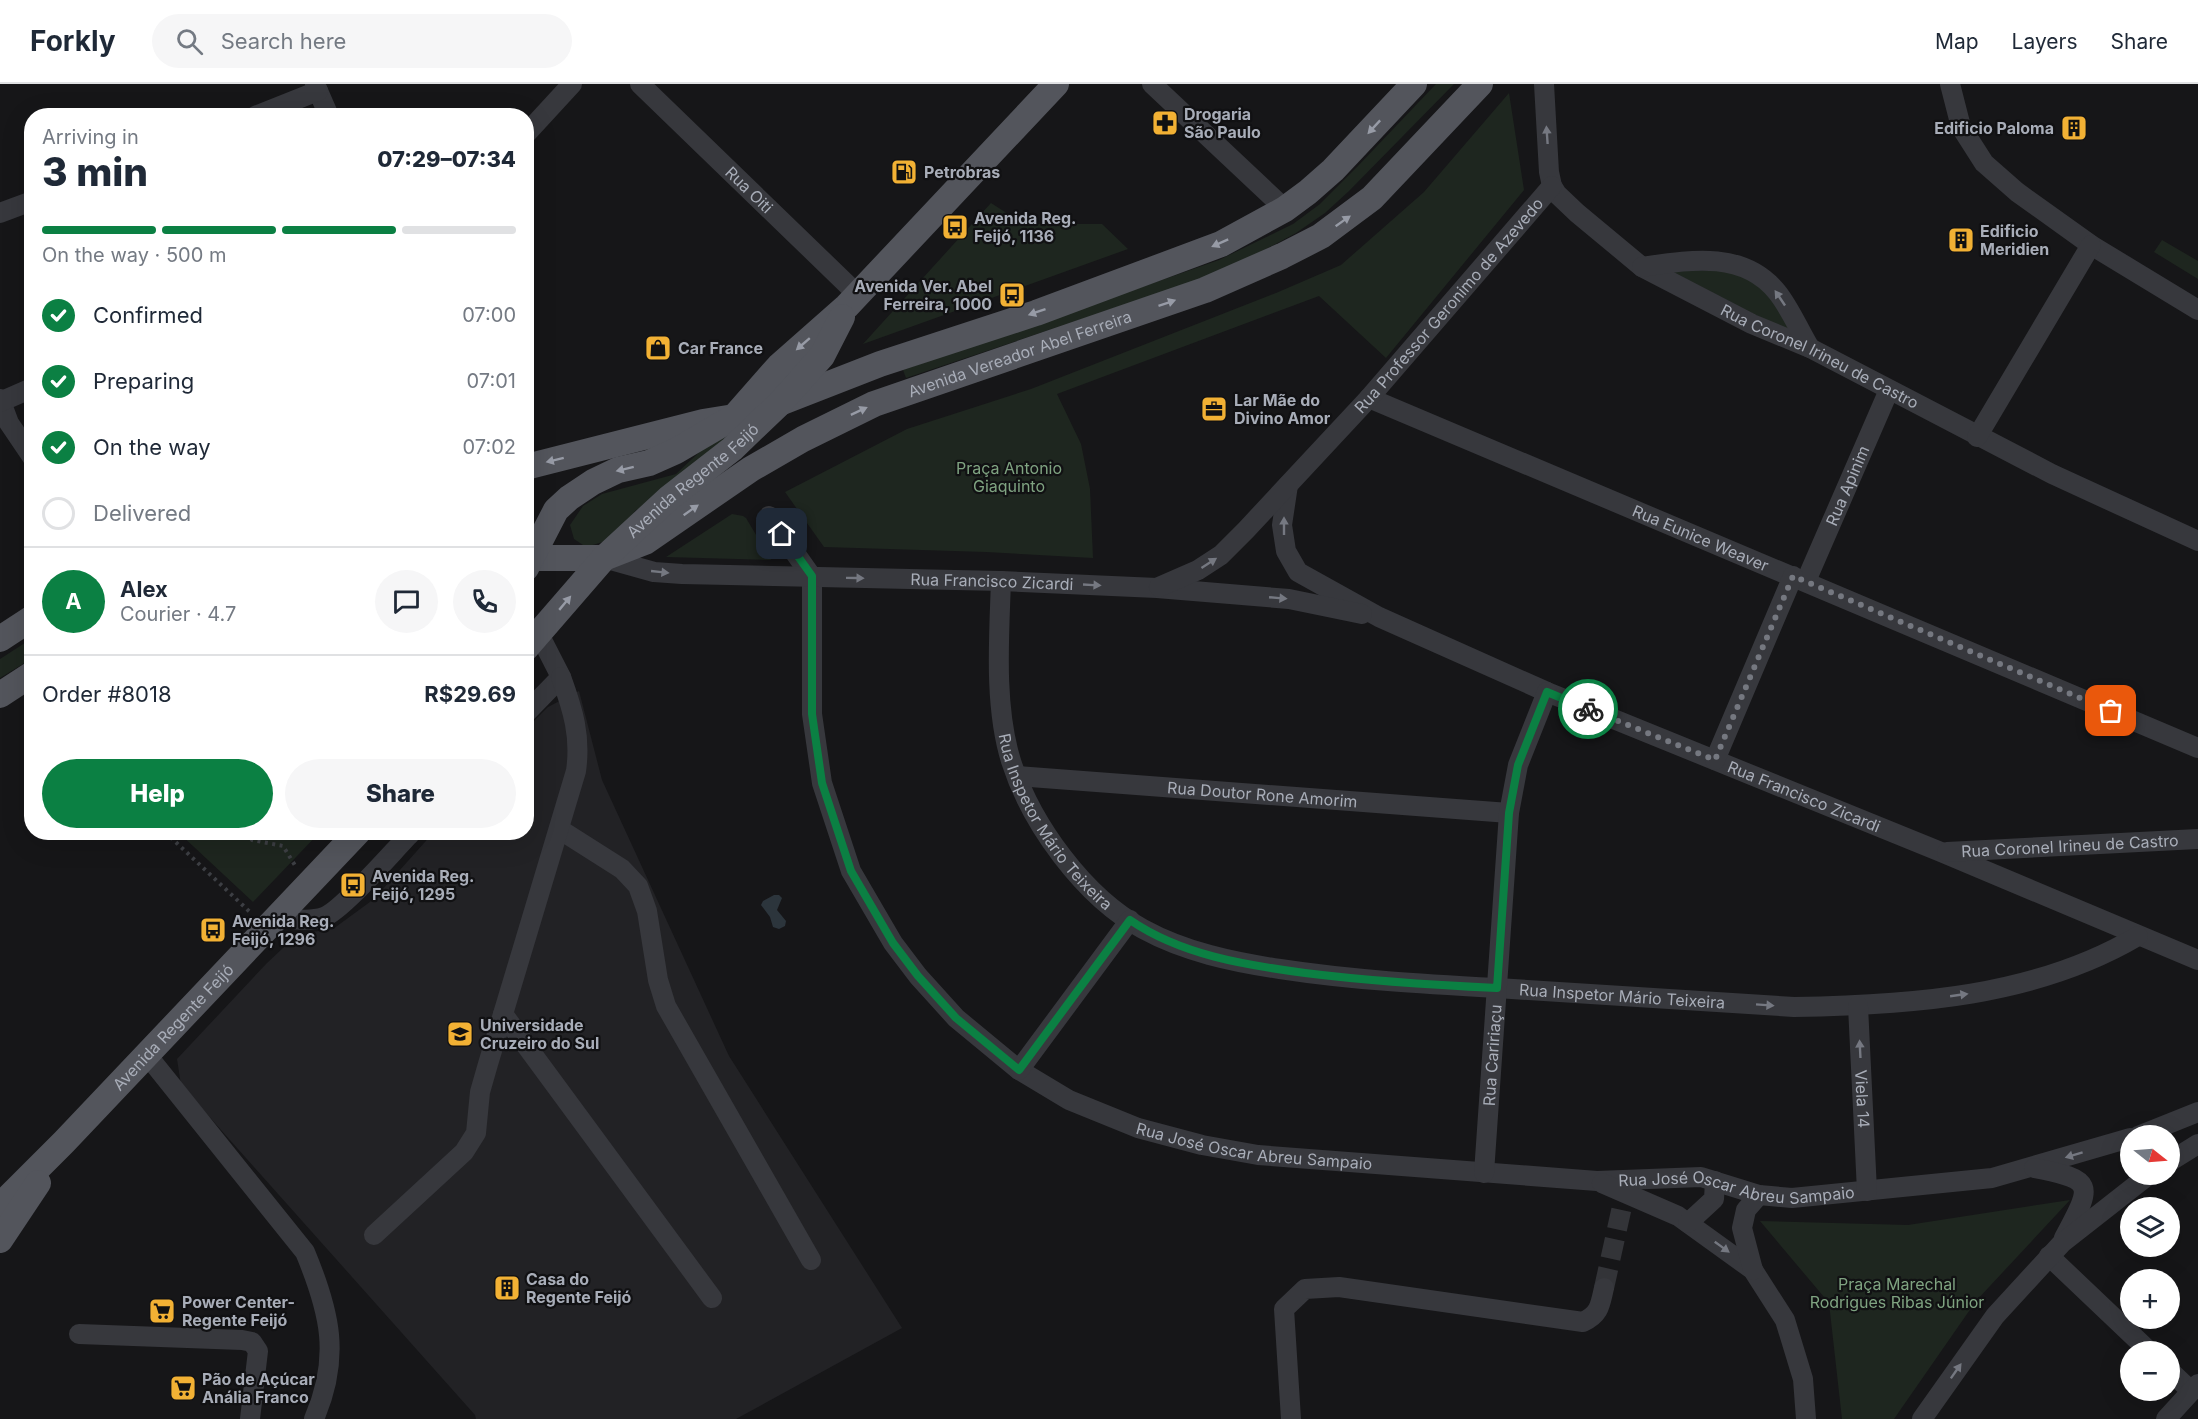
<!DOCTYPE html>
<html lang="en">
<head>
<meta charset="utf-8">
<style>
  :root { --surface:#fff; --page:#f6f6f7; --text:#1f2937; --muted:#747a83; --line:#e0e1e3; --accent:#0b8043 }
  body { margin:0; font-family:Inter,sans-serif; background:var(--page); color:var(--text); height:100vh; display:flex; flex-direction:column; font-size:22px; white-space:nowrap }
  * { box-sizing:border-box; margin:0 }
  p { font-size:20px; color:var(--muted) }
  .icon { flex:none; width:33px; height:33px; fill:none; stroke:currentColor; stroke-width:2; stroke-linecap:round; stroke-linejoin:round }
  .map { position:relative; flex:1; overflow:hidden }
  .side { position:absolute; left:24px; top:24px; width:510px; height:732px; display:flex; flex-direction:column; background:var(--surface); border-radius:24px; box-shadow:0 6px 24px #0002 }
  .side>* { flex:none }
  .needle { width:39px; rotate:107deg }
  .buttons { position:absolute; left:2120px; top:1041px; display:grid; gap:12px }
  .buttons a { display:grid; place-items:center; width:60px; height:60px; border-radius:50%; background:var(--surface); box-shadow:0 6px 24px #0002; font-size:30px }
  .pin { position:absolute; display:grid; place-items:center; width:51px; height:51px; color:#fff; margin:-26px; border-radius:12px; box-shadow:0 3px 9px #0006 }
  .courier { position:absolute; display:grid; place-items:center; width:60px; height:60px; margin:-30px; border:4px solid #0b8043; border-radius:50%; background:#fff; color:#222; box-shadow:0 2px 8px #0007 }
  .summary em { font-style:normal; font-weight:800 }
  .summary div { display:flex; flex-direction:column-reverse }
  .summary { display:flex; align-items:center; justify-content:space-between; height:102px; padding:0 18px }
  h1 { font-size:39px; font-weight:800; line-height:45px }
  .bar { display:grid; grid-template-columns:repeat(4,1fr); gap:9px 6px; align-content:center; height:72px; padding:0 18px }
  .bar i { height:8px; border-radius:4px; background:var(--line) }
  .bar .selected { background:var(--accent) }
  .bar p { grid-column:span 4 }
  .line { display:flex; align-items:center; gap:15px; padding:0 18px; border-top:2px solid var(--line) }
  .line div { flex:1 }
  .round { display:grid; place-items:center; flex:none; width:63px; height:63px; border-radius:32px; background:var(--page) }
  ol { padding:0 18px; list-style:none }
  li { display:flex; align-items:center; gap:18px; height:66px }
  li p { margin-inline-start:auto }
  li .icon { padding:6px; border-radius:50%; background:var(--accent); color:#fff; stroke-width:4 }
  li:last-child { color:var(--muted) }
  li i { width:33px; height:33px; border:3px solid var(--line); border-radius:50% }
  .primary-button { display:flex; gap:12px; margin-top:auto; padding:12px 18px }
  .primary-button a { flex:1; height:69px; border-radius:36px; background:var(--accent); color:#fff; font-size:24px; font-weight:800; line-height:69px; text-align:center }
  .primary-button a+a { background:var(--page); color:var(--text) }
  header { display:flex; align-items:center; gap:36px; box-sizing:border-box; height:84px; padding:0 30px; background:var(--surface); border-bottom:2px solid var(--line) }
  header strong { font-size:28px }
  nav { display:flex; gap:33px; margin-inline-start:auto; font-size:21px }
  .search { width:420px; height:54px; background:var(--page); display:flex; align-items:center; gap:15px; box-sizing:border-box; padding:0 21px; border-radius:33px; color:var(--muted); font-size:22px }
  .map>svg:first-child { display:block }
  .built { fill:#222225 }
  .green { fill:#1e261f }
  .water { fill:#2c353c }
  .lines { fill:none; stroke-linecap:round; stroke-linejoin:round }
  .minor-tunnel { stroke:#333438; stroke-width:20; stroke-dasharray:20 10; stroke-linecap:butt }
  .path { stroke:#3d3f44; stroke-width:4; stroke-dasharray:3 4.5; stroke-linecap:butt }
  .minor { stroke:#37383d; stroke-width:20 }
  .major { stroke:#53555c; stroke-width:26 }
  .oneway { fill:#979ba6 }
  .oneway2 { fill:#757881 }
  .done { stroke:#757880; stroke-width:6; stroke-dasharray:0 10.8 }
  .route { stroke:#0b8043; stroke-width:8 }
  .labels { text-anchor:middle; stroke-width:4.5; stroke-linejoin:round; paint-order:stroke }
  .poi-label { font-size:16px; font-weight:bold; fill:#a8adb8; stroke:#111113; text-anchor:start }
  .street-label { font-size:16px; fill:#a8adb8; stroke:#111113 }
  .park-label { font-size:16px; fill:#7fa381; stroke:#111113 }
</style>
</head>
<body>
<header>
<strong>Forkly</strong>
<div class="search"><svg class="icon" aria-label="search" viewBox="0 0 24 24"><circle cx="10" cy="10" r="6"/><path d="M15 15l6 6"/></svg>Search here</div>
<nav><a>Map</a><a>Layers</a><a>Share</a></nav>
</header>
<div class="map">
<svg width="2198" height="1335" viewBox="0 0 2198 1335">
  <rect width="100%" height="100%" fill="#161618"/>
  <path class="built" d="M579,607L602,696L729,972L902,1244L736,1335H476L475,1331L181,1001L177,975L267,879L298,850L333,845L374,815L433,749L526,748L527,644L548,623Z"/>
  <path class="green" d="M1436,0H1454L1349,107L1325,129L1296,149L1225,187L906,294L903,286L1219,176L1293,140L1320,120L1357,83Z
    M1509,9L1524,106L1386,274L1319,212L1057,310L1081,360L1090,405L1093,474L986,468L824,463L785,408L907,345L1031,305L1276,209L1341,181L1424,108Z
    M991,119L1024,140H1102L1128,165L863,260Z
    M2162,156L2198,177V195L2154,168Z
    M1669,186L1739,187L1761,200L1795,251Z
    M734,348L718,372L635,427L621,446L606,457L586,463L574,455L570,441L583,422L602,410L676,390L708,360Z
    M732,430L743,432L746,434L771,476L666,473Z
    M31,555V575L0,594V575Z
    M179,749H319L253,818Z
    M2070,1116L1976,1217L1894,1335H1842L1829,1219L1760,1137L1908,1141Z"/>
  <path class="water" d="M774,811H779L782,814L777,826L786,837L785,842L779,845L773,843L770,833L761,821L763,817Z"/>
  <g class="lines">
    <path class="minor-tunnel" d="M1604,1204L1625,1109"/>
    <path class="path" d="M165,748L251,829
      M247,748L252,756L283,762L296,783"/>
    <g class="minor">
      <path d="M315,0L329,32"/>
      <path id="s1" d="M640,0L857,210"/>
      <path d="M1152,0L1285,125"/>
      <path id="s2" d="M1544,0L1549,88L1552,102L1557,110L1577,129L1642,183L1752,240L1810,264L2052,390L2198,457"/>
      <path d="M1950,0L1961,43L1984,79L2017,108L2091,161L2198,226"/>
      <path d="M255,32L318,7"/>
      <path d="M526,50L572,0"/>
      <path d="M0,129L32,117"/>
      <path d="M1642,183C1689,176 1743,166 1777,208C1790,224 1799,246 1810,264"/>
      <path id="s3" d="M1369,314L2198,664"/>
      <path d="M0,315L9,339L32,373"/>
      <path d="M0,318L32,304"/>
      <path d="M1977,353L2091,161"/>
      <path id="s4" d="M1288,401L1282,441L1286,467L1298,488L1379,533L1547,608L1941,768L2198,876"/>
      <path id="s5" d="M769,432L812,493V630L822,699L851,787L893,859L918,892L956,934L1019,986L1069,1016L1138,1044L1202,1061L1258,1071L1597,1097L1701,1093L1759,1111L1792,1114L1992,1094L2130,1054"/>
      <path id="s6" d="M604,474L654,488L682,490L1001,497L1157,504L1289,515L1362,530"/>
      <path id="s7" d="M1001,497C999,554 994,622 1011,677C1031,740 1084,813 1143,845C1185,868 1233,878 1280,885C1352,896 1424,900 1497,904C1596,910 1695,917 1794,923C1911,921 2035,913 2138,852"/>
      <path id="s8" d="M1806,497L1889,306"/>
      <path id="s9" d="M1159,503L1198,486L1221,471L1246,446L1369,314L1552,102"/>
      <path d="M526,629L561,593L539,550"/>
      <path d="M1715,676L1793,492"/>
      <path id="s10" d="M1017,692L1509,729"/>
      <path d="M559,745L622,785L638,802L647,827L658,896L666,922L811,1176"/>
      <path id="s11" d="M1947,768L2198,755"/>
      <path d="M277,833C291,835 310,838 324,833C343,826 394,766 412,748"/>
      <path id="s12" d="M1858,922L1867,1107"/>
      <path d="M503,930L712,1214"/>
      <path d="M147,971L305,1168C330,1228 341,1273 314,1335"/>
      <path d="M1019,986L1130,836"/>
      <path d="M2138,1052L2198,1028"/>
      <path d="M2169,1078L2198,1060"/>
      <path d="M2034,1084C2097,1096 2092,1101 2064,1154"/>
      <path id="s13" d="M1484,1089L1509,729L1518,681L1547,608"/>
      <path d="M1602,1099L1678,1132L1753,1186L1785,1236L1803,1295L1806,1335"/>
      <path d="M1688,1139L1714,1115L1715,1097"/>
      <path d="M374,1151L464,1068L476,1049L480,1008L488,980L576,687C581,652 573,626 561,593"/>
      <path d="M2049,1172L2150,1268"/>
      <path d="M1753,1186L1742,1144L1746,1126L1759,1111"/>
      <path d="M79,1250L242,1256L252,1258L258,1267L250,1335"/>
      <path d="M2169,1286L2191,1307"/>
      <path d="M1291,1335L1284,1225L1305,1205L1339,1203L1583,1238C1600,1230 1600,1221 1604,1204"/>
      <path d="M1922,1335L1995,1232L2062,1159L2150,1090"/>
      <path d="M2166,1335L2198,1300"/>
    </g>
    <g class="major">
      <path d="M526,383L703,338L734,333L780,319L880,280L1036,229L1221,160L1285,125L1308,108L1333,86L1414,0"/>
      <path id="s14" d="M526,474H604L645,458L751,385L803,355L874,320L1205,206L1282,172L1321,152L1372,114L1480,0"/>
      <path d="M526,484L556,426L569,414L593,398L618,386L649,379L676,367L734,333L779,282L847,222L1056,0"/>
      <path d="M0,555L32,534"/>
      <path id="s15" d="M526,564L604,474L669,414L732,365L780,319L822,272L842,233"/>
      <path d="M0,611L32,590"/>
      <path id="s16" d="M0,1122L64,1058L358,748"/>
      <path d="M0,1156L38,1099"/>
    </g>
  </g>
  <defs><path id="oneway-solid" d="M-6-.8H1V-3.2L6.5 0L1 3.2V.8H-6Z" transform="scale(1.5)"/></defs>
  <g class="oneway">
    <use href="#oneway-solid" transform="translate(1374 43) rotate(133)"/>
    <use href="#oneway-solid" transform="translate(1343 137) rotate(-35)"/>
    <use href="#oneway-solid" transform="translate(1220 159) rotate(156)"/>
    <use href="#oneway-solid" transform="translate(1167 219) rotate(-19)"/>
    <use href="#oneway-solid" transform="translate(1037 228) rotate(161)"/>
    <use href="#oneway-solid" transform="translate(803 260) rotate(139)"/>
    <use href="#oneway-solid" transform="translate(859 327) rotate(-25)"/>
    <use href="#oneway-solid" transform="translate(555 376) rotate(166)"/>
    <use href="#oneway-solid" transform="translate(625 385) rotate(166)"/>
    <use href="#oneway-solid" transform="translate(691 426) rotate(-35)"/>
    <use href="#oneway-solid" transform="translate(565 519) rotate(-50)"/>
  </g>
  <g class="oneway2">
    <use href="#oneway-solid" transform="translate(1547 51) rotate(-94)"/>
    <use href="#oneway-solid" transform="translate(1780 214) rotate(-124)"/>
    <use href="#oneway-solid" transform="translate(1284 442) rotate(-90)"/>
    <use href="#oneway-solid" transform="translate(1209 479) rotate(-33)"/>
    <use href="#oneway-solid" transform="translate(660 488) rotate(6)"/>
    <use href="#oneway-solid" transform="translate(855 494) rotate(1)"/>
    <use href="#oneway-solid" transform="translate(1092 501) rotate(3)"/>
    <use href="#oneway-solid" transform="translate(1278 514) rotate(5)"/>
    <use href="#oneway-solid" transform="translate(1959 911) rotate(-8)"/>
    <use href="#oneway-solid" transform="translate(1765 921) rotate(4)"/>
    <use href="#oneway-solid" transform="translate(1860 965) rotate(-93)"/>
    <use href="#oneway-solid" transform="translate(2074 1071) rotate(163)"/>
    <use href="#oneway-solid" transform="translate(1722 1163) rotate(36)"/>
    <use href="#oneway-solid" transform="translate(1956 1287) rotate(-55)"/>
  </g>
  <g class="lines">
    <path class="done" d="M1588,625L1715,676L1793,492L2111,627"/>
    <path class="route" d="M782,450L812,492V630L822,699L851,787L893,859L918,892L956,934L1019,986L1130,836C1181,871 1245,881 1305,889C1369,897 1432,901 1497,904L1509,729L1518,681L1547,608L1588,625"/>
  </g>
  <defs>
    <symbol id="pharmacy-square" viewBox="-11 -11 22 22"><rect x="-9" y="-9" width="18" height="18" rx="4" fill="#f2b134" stroke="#111113"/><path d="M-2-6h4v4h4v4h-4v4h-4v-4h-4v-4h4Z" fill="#111"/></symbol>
    <symbol id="building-square" viewBox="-11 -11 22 22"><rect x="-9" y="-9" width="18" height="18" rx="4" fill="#f2b134" stroke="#111113"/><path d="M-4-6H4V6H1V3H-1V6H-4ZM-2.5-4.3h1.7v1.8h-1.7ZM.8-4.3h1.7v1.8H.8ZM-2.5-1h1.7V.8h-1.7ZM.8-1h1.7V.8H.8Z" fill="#111"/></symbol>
    <symbol id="fuel-square" viewBox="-11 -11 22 22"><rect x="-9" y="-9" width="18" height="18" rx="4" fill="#f2b134" stroke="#111113"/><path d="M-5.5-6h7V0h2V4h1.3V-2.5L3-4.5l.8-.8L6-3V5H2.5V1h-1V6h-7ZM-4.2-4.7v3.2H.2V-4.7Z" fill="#111"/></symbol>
    <symbol id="bus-square" viewBox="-11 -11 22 22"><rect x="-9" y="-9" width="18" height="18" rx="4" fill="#f2b134" stroke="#111113"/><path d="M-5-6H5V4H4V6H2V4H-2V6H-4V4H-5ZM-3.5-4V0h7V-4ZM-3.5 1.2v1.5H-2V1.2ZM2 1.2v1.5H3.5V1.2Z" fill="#111"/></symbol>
    <symbol id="shop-square" viewBox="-11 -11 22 22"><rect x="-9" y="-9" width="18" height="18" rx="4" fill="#f2b134" stroke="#111113"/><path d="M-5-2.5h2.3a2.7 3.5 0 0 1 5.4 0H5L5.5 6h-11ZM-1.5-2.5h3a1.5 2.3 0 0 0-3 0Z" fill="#111"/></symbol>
    <symbol id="office-square" viewBox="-11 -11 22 22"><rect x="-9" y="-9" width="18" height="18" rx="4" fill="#f2b134" stroke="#111113"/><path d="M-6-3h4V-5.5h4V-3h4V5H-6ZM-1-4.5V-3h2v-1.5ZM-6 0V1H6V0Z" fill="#111"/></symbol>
    <symbol id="university-square" viewBox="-11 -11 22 22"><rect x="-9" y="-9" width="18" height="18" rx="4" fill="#f2b134" stroke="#111113"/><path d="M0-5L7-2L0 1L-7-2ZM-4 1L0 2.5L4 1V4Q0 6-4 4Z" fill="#111"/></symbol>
    <symbol id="supermarket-square" viewBox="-11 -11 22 22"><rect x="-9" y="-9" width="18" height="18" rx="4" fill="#f2b134" stroke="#111113"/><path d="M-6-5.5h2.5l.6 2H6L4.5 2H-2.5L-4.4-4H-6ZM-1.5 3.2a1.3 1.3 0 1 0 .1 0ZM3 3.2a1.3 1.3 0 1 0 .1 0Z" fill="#111"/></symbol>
  </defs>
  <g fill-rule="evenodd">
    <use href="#pharmacy-square" x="1150" y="24" width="30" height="30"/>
    <use href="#building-square" x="2059" y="29" width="30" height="30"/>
    <use href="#fuel-square" x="889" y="73" width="30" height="30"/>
    <use href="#bus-square" x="940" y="128" width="30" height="30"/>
    <use href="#building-square" x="1946" y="141" width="30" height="30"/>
    <use href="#bus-square" x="997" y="196" width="30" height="30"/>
    <use href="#shop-square" x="643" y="249" width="30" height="30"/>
    <use href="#office-square" x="1199" y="310" width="30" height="30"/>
    <use href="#bus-square" x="338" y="786" width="30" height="30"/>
    <use href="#bus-square" x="198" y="831" width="30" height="30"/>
    <use href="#university-square" x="445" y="935" width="30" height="30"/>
    <use href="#building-square" x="492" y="1189" width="30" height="30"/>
    <use href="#supermarket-square" x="147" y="1212" width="30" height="30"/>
    <use href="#supermarket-square" x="168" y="1289" width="30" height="30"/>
  </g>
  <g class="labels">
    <g class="poi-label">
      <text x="1184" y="36">Drogaria<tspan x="1184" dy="18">São Paulo</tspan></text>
      <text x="2054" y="50" text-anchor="end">Edificio Paloma</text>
      <text x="924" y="94">Petrobras</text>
      <text x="974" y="140">Avenida Reg.<tspan x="974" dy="18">Feijó, 1136</tspan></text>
      <text x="1980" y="153">Edificio<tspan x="1980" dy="18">Meridien</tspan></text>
      <text x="992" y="208" text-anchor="end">Avenida Ver. Abel<tspan x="992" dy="18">Ferreira, 1000</tspan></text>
      <text x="678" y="270">Car France</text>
      <text x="1234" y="322">Lar Mãe do<tspan x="1234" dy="18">Divino Amor</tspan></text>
      <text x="372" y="798">Avenida Reg.<tspan x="372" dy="18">Feijó, 1295</tspan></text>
      <text x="232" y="843">Avenida Reg.<tspan x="232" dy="18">Feijó, 1296</tspan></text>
      <text x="480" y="947">Universidade<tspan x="480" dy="18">Cruzeiro do Sul</tspan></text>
      <text x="526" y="1201">Casa do<tspan x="526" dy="18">Regente Feijó</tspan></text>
      <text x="182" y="1224">Power Center-<tspan x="182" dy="18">Regente Feijó</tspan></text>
      <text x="202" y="1301">Pão de Açúcar<tspan x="202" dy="18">Anália Franco</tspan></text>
    </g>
    <g class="street-label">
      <text dy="6" stroke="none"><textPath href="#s1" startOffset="152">Rua Oiti</textPath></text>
      <text dy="6" stroke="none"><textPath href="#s9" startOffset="408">Rua Professor Geronimo de Azevedo</textPath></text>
      <text dy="6" stroke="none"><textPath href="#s14" startOffset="544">Avenida Vereador Abel Ferreira</textPath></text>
      <text dy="6" stroke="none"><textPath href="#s2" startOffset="423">Rua Coronel Irineu de Castro</textPath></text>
      <text dy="6" stroke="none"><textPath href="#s15" startOffset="237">Avenida Regente Feijó</textPath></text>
      <text dy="6" stroke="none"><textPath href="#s8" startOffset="104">Rua Apinim</textPath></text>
      <text dy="6" stroke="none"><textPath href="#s3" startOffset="360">Rua Eunice Weaver</textPath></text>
      <text dy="6" stroke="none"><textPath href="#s6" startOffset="390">Rua Francisco Zicardi</textPath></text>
      <text dy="6" stroke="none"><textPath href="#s10" startOffset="246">Rua Doutor Rone Amorim</textPath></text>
      <text dy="6" stroke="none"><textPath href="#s4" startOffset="645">Rua Francisco Zicardi</textPath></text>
      <text dy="6" stroke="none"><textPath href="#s7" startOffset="256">Rua Inspetor Mário Teixeira</textPath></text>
      <text dy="6" stroke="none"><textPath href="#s11" startOffset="123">Rua Coronel Irineu de Castro</textPath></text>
      <text dy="6" stroke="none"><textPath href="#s7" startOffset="886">Rua Inspetor Mário Teixeira</textPath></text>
      <text dy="6" stroke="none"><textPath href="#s16" startOffset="249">Avenida Regente Feijó</textPath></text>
      <text dy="6" stroke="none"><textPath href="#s13" startOffset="118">Rua Caririaçu</textPath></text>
      <text dy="6" stroke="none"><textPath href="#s12" startOffset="93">Viela 14</textPath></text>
      <text dy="6" stroke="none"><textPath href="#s5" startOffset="888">Rua José Oscar Abreu Sampaio</textPath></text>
      <text dy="6" stroke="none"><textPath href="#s5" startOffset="1374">Rua José Oscar Abreu Sampaio</textPath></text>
    </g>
    <g class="park-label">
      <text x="1009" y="390">Praça Antonio<tspan x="1009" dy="18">Giaquinto</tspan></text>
      <text x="1897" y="1206">Praça Marechal<tspan x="1897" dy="18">Rodrigues Ribas Júnior</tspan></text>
    </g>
  </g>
</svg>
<div class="buttons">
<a><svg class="needle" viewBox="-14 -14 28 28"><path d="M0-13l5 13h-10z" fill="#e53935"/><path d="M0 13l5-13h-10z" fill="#747a83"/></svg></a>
<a><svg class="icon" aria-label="layers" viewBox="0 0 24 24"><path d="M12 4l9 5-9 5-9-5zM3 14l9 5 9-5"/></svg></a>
<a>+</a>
<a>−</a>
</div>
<div class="pin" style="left:2111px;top:627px;background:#ea580c"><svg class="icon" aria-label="bag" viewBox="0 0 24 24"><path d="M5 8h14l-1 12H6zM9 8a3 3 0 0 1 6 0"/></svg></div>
<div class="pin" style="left:782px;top:450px;background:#1f2937"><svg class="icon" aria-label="home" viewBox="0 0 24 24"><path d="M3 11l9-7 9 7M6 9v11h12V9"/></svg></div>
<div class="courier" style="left:1588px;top:625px"><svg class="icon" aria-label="bike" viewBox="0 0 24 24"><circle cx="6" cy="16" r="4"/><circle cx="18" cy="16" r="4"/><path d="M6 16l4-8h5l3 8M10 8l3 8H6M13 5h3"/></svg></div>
<section class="side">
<div class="summary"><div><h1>3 min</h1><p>Arriving in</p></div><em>07:29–07:34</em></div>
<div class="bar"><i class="selected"></i><i class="selected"></i><i class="selected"></i><i></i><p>On the way · 500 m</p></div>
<ol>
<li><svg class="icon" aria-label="check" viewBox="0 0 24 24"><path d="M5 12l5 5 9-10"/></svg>Confirmed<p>07:00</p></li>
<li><svg class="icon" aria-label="check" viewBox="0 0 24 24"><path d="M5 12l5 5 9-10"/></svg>Preparing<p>07:01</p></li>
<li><svg class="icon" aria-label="check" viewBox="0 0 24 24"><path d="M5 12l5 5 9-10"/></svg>On the way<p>07:02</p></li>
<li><i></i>Delivered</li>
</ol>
<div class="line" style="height:108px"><b class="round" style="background:var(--accent);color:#fff">A</b><div><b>Alex</b><p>Courier · 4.7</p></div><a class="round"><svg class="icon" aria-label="chat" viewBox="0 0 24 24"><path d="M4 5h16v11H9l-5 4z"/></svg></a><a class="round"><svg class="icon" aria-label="phone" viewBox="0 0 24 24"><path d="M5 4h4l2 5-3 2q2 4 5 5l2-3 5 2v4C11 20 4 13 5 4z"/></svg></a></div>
<div class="line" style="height:78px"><div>Order #8018</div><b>R$29.69</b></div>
<div class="primary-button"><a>Help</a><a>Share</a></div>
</section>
</div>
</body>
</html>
